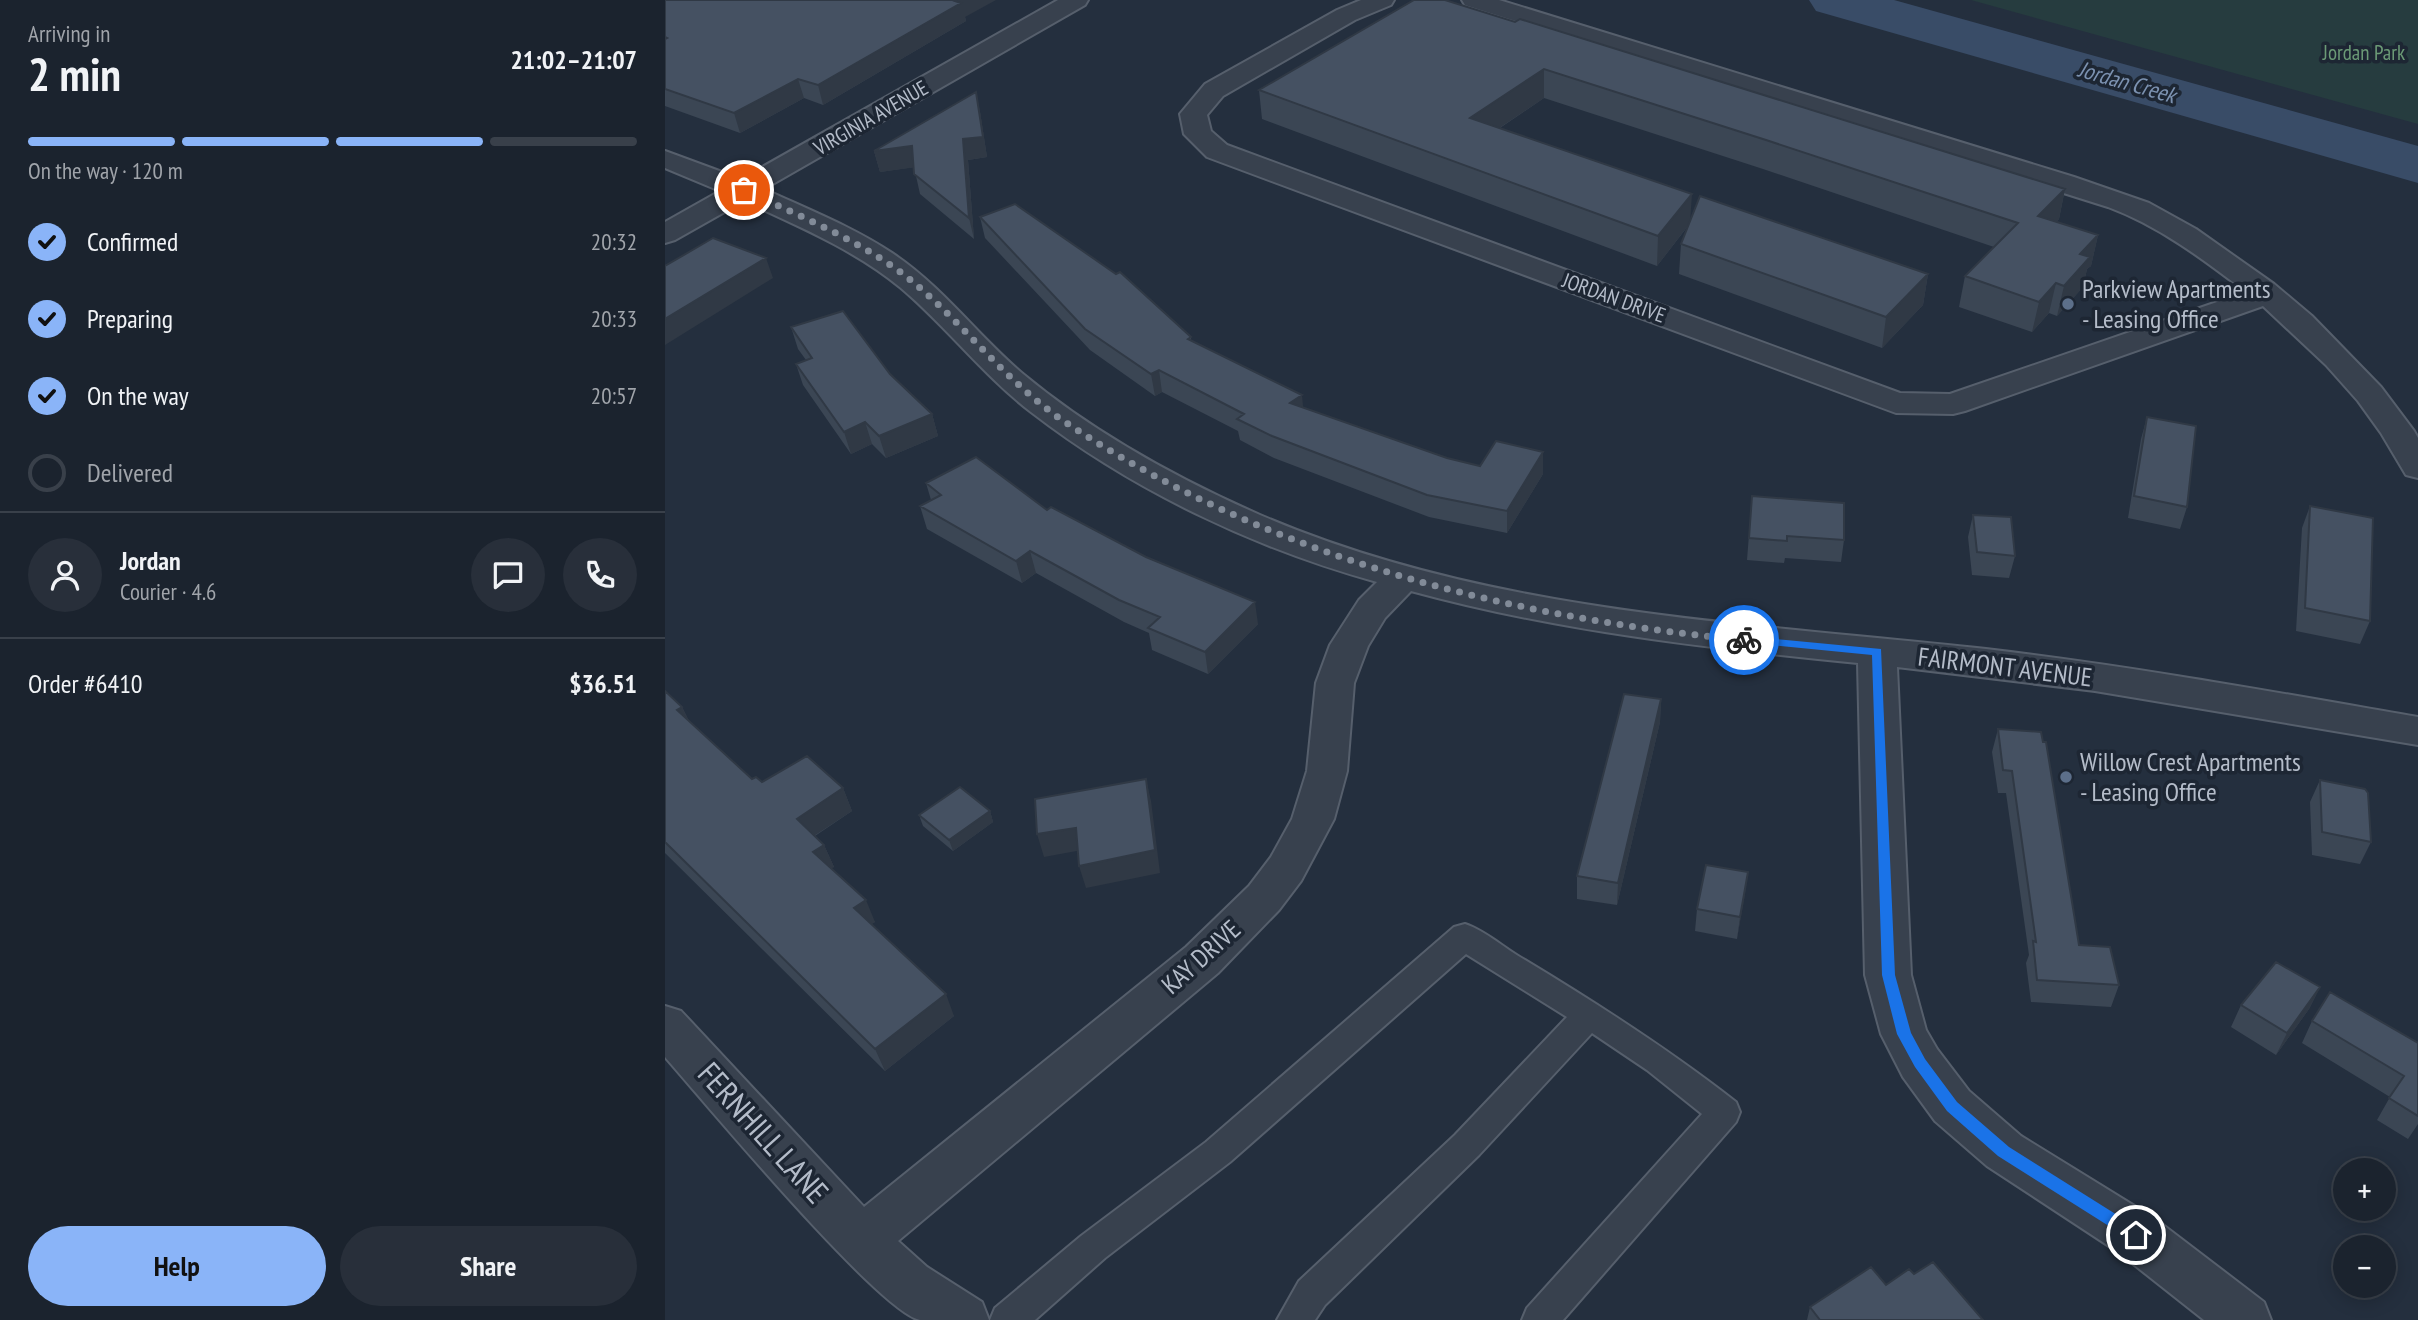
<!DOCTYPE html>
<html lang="en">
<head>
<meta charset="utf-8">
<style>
  :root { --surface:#1b232e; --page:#282f3a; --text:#f1f3f6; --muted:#a0a4aa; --line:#39404a; --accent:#8ab4f8 }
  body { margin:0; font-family:"PT Sans Narrow",sans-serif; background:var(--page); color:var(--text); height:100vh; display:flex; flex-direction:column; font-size:26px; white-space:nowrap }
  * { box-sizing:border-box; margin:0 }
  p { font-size:23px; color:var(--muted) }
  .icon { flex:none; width:38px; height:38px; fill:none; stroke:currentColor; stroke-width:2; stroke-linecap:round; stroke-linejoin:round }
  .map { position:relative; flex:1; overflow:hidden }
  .details { display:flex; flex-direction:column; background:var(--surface); width:665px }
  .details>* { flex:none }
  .fabs { position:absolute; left:1668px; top:1158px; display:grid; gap:14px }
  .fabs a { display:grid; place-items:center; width:63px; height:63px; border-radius:50%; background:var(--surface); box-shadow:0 4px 18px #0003,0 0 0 2px var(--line); font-size:35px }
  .pin { position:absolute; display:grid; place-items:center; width:60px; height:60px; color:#fff; margin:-30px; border:4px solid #fff; border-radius:50%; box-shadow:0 2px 7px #0007 }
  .courier { position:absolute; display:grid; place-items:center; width:70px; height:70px; margin:-35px; border:5px solid #1a73e8; border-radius:50%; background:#fff; color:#222; box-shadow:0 2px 9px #0007 }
  .head em { font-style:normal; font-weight:600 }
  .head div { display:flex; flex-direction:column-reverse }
  .head { display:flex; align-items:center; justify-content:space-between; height:119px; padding:0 28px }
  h1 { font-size:46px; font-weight:600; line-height:52px }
  .bar { display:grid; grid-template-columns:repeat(4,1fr); gap:10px 7px; align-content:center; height:84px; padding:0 28px }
  .bar i { height:9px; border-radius:5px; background:var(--line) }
  .bar .on { background:var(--accent) }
  .bar p { grid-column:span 4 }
  .line { display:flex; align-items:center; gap:18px; padding:0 28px; border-top:2px solid var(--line) }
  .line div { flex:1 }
  .round { display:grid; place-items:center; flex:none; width:74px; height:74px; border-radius:37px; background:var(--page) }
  ol { padding:0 28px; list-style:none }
  li { display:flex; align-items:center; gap:21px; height:77px }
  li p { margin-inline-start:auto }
  li .icon { padding:7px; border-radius:50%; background:var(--accent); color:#111; stroke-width:4 }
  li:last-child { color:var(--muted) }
  li i { width:38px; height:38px; border:4px solid var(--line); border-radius:50% }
  .button { display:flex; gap:14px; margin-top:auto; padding:14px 28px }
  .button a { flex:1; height:80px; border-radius:42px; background:var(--accent); color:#111; font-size:28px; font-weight:600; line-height:80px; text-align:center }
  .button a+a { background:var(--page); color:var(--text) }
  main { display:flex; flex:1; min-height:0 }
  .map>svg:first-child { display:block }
  .green { fill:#263c3f }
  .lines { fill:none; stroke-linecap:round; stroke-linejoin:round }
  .river { fill:#394c67; fill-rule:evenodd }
  .service-casing { stroke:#565f6c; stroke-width:4 }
  .minor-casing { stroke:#565f6c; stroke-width:4 }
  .service { fill:#38414e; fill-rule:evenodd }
  .minor { fill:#38414e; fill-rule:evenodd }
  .wall { fill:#3b4654 }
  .shaded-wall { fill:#303945 }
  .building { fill:#455162; stroke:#303945; stroke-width:2 }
  .route { fill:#1a73e8 }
  .done { stroke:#828b98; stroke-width:7; stroke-dasharray:0 12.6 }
  .service-dot { fill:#5c6f8a; stroke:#1d2633; stroke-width:2.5 }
  .labels { text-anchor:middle; stroke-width:7; stroke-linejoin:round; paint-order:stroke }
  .far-park-label { font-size:21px; fill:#6b9a76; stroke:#1d2633 }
  .far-street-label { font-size:21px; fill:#b4bcc9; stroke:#1d2633 }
  .far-water-label { font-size:23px; font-style:italic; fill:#7c92b1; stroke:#1d2633 }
  .poi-label { font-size:26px; fill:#b4bcc9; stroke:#1d2633; text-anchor:start }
  .street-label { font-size:26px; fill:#b4bcc9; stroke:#1d2633 }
  .near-street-label { font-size:32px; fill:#b4bcc9; stroke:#1d2633 }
</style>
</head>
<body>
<main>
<section class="details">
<div class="head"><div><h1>2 min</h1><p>Arriving in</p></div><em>21:02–21:07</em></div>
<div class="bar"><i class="on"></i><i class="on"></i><i class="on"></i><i></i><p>On the way · 120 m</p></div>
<ol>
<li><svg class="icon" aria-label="check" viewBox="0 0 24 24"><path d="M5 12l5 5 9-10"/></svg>Confirmed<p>20:32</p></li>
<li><svg class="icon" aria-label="check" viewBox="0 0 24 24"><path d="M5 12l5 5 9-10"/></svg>Preparing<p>20:33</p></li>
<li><svg class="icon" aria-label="check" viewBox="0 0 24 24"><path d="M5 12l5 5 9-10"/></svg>On the way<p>20:57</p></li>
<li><i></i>Delivered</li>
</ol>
<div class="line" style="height:126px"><a class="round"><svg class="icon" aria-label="person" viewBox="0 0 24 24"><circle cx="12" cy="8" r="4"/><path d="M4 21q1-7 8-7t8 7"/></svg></a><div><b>Jordan</b><p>Courier · 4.6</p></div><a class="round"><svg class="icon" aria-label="chat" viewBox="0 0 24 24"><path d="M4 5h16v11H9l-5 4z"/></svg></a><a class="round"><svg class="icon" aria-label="phone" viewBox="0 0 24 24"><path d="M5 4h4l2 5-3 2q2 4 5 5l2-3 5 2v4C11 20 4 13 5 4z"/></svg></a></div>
<div class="line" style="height:91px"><div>Order #6410</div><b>$36.51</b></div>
<div class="button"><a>Help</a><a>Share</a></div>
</section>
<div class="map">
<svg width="1753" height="1320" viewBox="0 0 1753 1320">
  <rect width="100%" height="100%" fill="#242f3e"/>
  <path class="green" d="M1306,0H1753V124Z"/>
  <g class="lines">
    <path class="river" d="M1144,0H1229L1753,146V183L1151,11Z"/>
    <defs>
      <path id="service" d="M800,924C821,931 840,949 860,960C933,1004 1003,1049 1071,1102L1075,1112L1071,1122L898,1320H857L862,1308L1037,1114L982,1070L927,1033L814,1155L660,1305L650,1320H612L634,1281L790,1135L902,1017L801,954L565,1162L440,1258L370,1320H325L330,1308L416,1236L541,1142L789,927Z"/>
      <path id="minor" d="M393,0H423L420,5L99,189C142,209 188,227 227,253C278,287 312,335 358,374C429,433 511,478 595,515C824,614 1077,622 1321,649C1466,666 1609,692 1753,717V745L1430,691L1232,667L1246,975L1261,1030L1272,1049L1304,1091L1356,1136L1489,1218L1599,1302L1606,1320H1539L1453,1252L1322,1166L1270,1121L1238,1077L1216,1034L1200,975L1193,663C1042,648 892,631 746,591L720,618L703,646L689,683L682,771L669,819L636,881L614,910L553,973L233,1241L262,1267L317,1302L324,1320C303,1320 276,1320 255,1320C214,1312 38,1100 0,1057V1006L16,1011L199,1207L521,947L584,886L606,857L627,819L642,771L651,683L665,645L694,600L712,582C589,548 467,490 366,412C318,375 282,327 236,288C190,250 133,226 79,201L10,240L0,243V222L55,191L0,168V151L76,179Z
        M696,0H729L726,5L690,20L558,96L542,115L546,131L562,145L1235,393L1285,394L1581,292C1538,259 1494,226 1443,207L800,5L797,0H834L1409,177L1484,203L1531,229L1609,284L1647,316L1716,387L1749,431L1753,438V478L1741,475L1716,433L1693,401L1661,365L1598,306L1300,411L1288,414L1231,413L542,157L519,134L515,114L540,84L672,10Z"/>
    </defs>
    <use href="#service" class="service-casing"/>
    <use href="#minor" class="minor-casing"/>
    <use href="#service" class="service"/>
    <use href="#minor" class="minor"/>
  </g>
  <path class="wall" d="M0,0L300,17L301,21L158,105L139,98L75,133L0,106Z
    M850,22L1400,189L1394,219L1391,222L1433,235L1426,266L1422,269L1418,287L1392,316L1384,313L1367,332L1294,307L1300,276L1329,247L1098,169L879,98L835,128L1025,220L1263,274L1258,305L1217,348L1014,274L1016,244L1023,226L992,266L597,119L594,90Z
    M311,92L315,112L322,157L303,160L309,239L255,194L249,167L215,172L209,151Z
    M315,217L526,337V340L638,408L782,458L815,466L878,452V474L842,533L764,517L609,458L575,440L573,431L497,392L490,396L425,350L320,238Z
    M126,327L225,374L267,414L273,436L221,458L207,444L186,454L138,385L131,364L141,360L133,349Z
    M1482,417L1522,507L1515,529L1463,518L1476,439Z
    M261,483L382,510L593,624L543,674L487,650L484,633L459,622L371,573L357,583L262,529L255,506L266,500Z
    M1087,496L1179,540L1176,562L1120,558L1119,563L1082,560Z
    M1645,506L1705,621L1695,644L1631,631L1637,528Z
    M1308,515L1350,556L1344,578L1307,575L1303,537Z
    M0,691L17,707L24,721L87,779L97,782L178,788L187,811L150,836L159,845L169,867L166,868L210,922L206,924L289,1016L220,1071L0,853Z
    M996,699L995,722L952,905L912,899V876Z
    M1333,729L1414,945L1454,985L1446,1007L1366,1002L1361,963L1364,955L1341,793H1333L1327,752Z
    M1655,780L1706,842L1695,864L1647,855L1645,802Z
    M325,811L328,822L288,851L258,826L254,815Z
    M1083,872L1072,939L1030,931L1032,909Z
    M1655,987L1644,1009L1611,1055L1566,1027L1576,1005Z
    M1647,1021L1753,1043V1124L1743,1139L1712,1120L1725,1097L1637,1043Z
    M1249,1274L1318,1320H1142L1145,1307L1221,1285Z"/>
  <path class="shaded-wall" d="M292,0H331L300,17L301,21L158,105L153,85Z
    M879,69V98L806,147L805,118Z
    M133,79L139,98L75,133L69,113Z
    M311,92L315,112L322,157L303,160L309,239L304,218L298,139Z
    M247,146L252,167L215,172L209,151Z
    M1400,189L1394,219L1367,246L1373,216Z
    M1027,194L1025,223L992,266L993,236Z
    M1433,235L1426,266L1422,269L1418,287L1392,316L1399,286L1415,254Z
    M101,258L108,278L0,345V319Z
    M1263,274L1258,305L1217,348L1221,317Z
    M1391,283L1384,313L1367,332L1374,302Z
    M494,370L497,392L490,396L486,374Z
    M637,395L639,417L625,403Z
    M267,414L273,436L221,458L214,436Z
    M200,422L207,444L186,454L179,432Z
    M878,452V474L842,533V511Z
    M365,551L371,573L357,583L351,561Z
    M590,602L593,624L543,674L540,652Z
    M996,699L995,722L952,905L953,883Z
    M17,707L28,729L12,710Z
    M481,779L486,801L495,873L421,888L414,866Z
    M178,788L187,811L141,841L132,819Z
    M325,811L328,822L288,851L284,840Z
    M411,828L417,850L379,857L372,834Z
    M159,845L169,867L157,874L148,852Z
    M1083,872L1080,894L1072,939L1075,917Z
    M201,900L210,922L198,930L189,908Z
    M1655,987L1644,1009L1611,1055L1622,1033Z
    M281,994L289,1016L220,1071L210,1049Z"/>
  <path class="building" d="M0,0H292L290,1L296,3L153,85L133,79L69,113L0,89V39L2,38L0,37Z
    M749,0H780L850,22L855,19L1400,189L1373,216L1433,235L1415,254L1425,257L1399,286L1391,283L1374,302L1300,276L1353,223L1101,140L879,69L805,118L1027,194L993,236L594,90Z
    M311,92L318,137L298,139L304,218L249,174L247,146L209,151Z
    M1035,196L1263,274L1221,317L1016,244Z
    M350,204L451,274L455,272L526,337L523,339L637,395L625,403L782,458L815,466L831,441L878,452L842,511L762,495L607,436L572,419L579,414L494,370L486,374L420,329L315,217Z
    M48,238L101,258L0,319V266Z
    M178,311L225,374L267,414L214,436L200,422L179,432L131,364L147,358L126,327Z
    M1482,417L1531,426L1522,507L1469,496Z
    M311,457L382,510L386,507L481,557L590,602L540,652L483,628L495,617L454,600L365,551L351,561L255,506L276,495L261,483Z
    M1087,496L1179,503V540L1122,536V541L1084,538Z
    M1645,506L1708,518L1705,621L1640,608Z
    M1308,515L1346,517L1350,556L1312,552Z
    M0,691L17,707L12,710L87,779L91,777L97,782L142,756L178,788L132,819L159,845L148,852L201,900L189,908L281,994L210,1049L0,842Z
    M959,694L996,699L953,883L912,876Z
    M1333,729L1376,732L1378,742H1381L1414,945L1445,947L1454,985L1372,980L1368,941L1371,942L1347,771L1338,770Z
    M481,779L490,850L414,866L411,828L372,834L370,799Z
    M1655,780L1700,789L1703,793L1706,842L1657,832Z
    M295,787L325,811L284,840L254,815Z
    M1041,865L1083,872L1075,917L1032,909Z
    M1611,962L1655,987L1622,1033L1576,1005Z
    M1665,992L1753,1043V1116L1724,1098L1739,1076L1647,1021Z
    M1268,1262L1318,1320H1155L1145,1307L1206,1267L1221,1285L1244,1269L1249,1274Z"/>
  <path class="route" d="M1079,636L1216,649L1230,975L1246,1033L1260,1059L1292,1102L1344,1147L1476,1230L1479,1235L1476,1240H1466L1333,1156L1282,1111L1250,1067L1232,1034L1217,975L1207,655L1075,642V637Z"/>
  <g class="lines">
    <path class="done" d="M79,190C132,215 190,238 238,274C296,319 338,380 400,422C602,557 840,617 1079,640"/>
  </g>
  <g class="service-dot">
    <circle cx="1403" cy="304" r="7"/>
    <circle cx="1401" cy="777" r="7"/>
  </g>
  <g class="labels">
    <g class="far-park-label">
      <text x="1699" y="60">Jordan Park</text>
    </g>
    <g class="far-street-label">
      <text transform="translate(206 118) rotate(-30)" y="7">VIRGINIA AVENUE</text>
      <text transform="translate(949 298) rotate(20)" y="7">JORDAN DRIVE</text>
    </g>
    <g class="far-water-label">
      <text transform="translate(1462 82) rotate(16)" y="8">Jordan Creek</text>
    </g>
    <g class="poi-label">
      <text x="1417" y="298">Parkview Apartments<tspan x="1417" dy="30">- Leasing Office</tspan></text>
      <text x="1415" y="771">Willow Crest Apartments<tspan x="1415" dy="30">- Leasing Office</tspan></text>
    </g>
    <g class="street-label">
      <text transform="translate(1340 667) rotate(7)" y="9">FAIRMONT AVENUE</text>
      <text transform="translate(536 957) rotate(-42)" y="9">KAY DRIVE</text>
    </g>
    <g class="near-street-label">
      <text transform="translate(98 1133) rotate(48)" y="11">FERNHILL LANE</text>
    </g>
  </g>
</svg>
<div class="fabs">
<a>+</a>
<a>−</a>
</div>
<div class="pin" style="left:79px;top:190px;background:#ea580c"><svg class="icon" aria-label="bag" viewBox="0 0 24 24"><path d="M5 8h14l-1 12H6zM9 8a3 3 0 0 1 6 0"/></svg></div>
<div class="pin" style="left:1471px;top:1235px;background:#1f2937"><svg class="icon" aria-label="home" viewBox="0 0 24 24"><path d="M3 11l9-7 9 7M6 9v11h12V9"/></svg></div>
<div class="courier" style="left:1079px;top:640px"><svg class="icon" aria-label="bike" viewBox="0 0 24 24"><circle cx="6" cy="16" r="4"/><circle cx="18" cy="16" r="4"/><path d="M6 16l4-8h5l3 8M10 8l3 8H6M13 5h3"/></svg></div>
</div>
</main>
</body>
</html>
